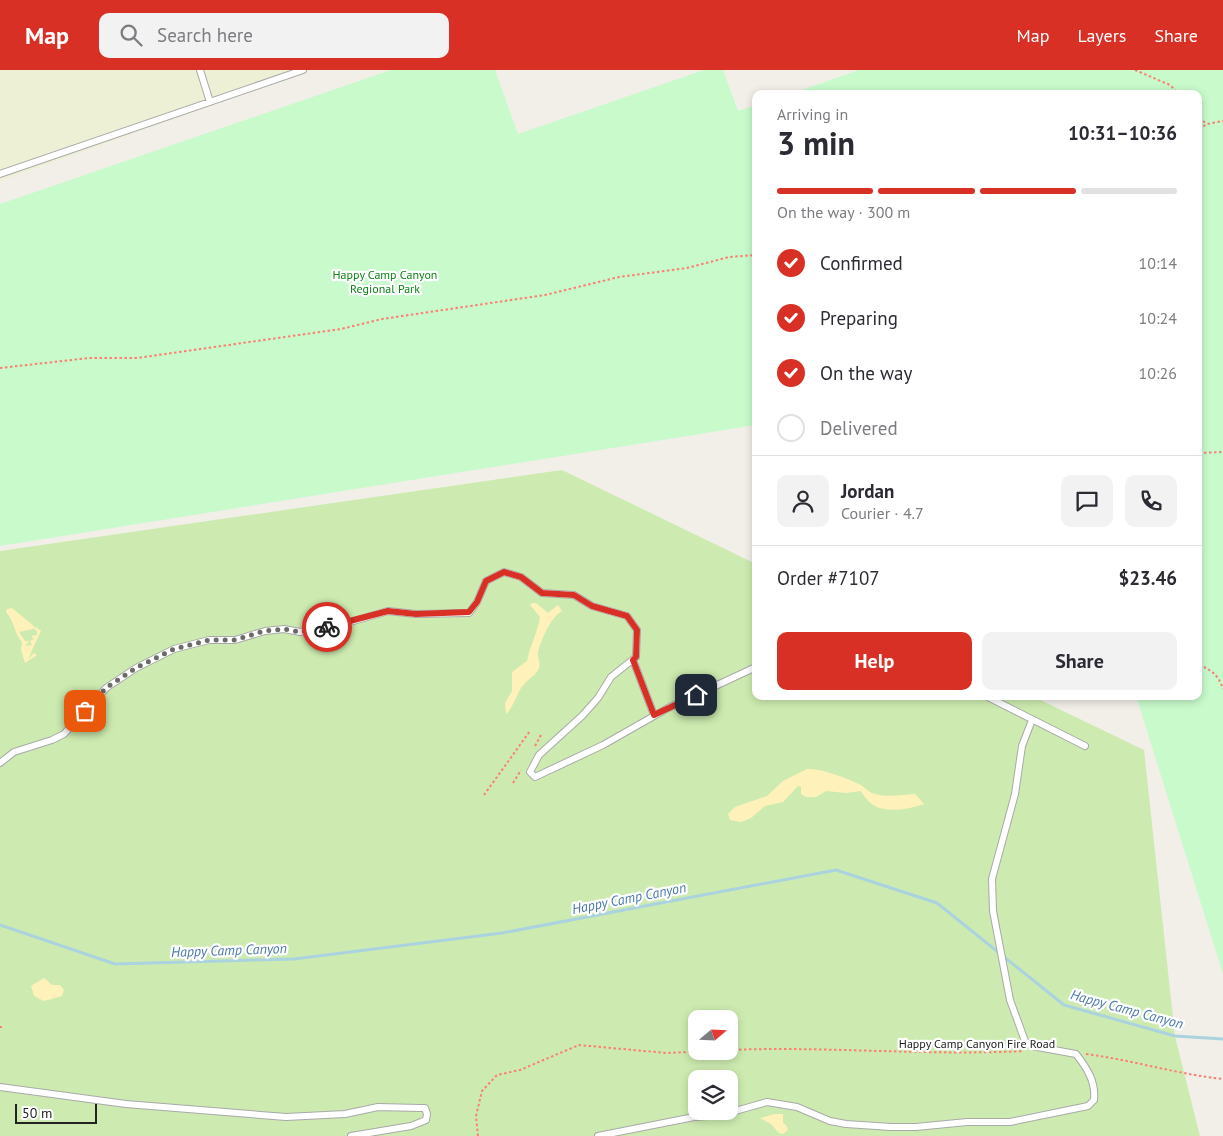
<!DOCTYPE html>
<html lang="en">
<head>
<meta charset="utf-8">
<style>
  :root { --surface:#fff; --page:#f2f2f3; --text:#2b2b33; --muted:#7c7c81; --line:#e1e1e2; --accent:#d93025 }
  body { margin:0; font-family:"PT Sans",sans-serif; background:var(--page); color:var(--text); height:100vh; display:flex; flex-direction:column; font-size:19px; white-space:nowrap }
  * { box-sizing:border-box; margin:0 }
  p { font-size:16px; color:var(--muted) }
  .icon { flex:none; width:28px; height:28px; fill:none; stroke:currentColor; stroke-width:2; stroke-linecap:round; stroke-linejoin:round }
  .map { position:relative; flex:1; overflow:hidden }
  .details { position:absolute; left:752px; top:20px; width:450px; height:610px; display:flex; flex-direction:column; background:var(--surface); border-radius:10px; box-shadow:0 2px 8px #0003 }
  .details>* { flex:none }
  .needle { width:32px; rotate:71deg }
  .fabs { position:absolute; left:688px; top:940px; display:grid; gap:10px }
  .fabs a { display:grid; place-items:center; width:50px; height:50px; border-radius:10px; background:var(--surface); box-shadow:0 2px 8px #0003; font-size:25px }
  .scale { position:absolute; left:15px; bottom:12px; width:82px; box-sizing:border-box; padding-left:5px; border:2px solid #222; border-top:0; font-size:14px; line-height:18px; white-space:nowrap; color:#222; -webkit-text-stroke:4px #fff; paint-order:stroke }
  .pin { position:absolute; display:grid; place-items:center; width:42px; height:42px; color:#fff; margin:-21px; border-radius:10px; box-shadow:0 2px 8px #0006 }
  .courier { position:absolute; display:grid; place-items:center; width:50px; height:50px; margin:-25px; border:4px solid #d93025; border-radius:50%; background:#fff; color:#222; box-shadow:0 1px 6px #0007 }
  .overview em { font-style:normal; font-weight:700 }
  .overview div { display:flex; flex-direction:column-reverse }
  .overview { display:flex; align-items:center; justify-content:space-between; height:85px; padding:0 25px }
  h1 { font-size:32px; font-weight:700; line-height:38px }
  .bar { display:grid; grid-template-columns:repeat(4,1fr); gap:8px 5px; align-content:center; height:60px; padding:0 25px }
  .bar i { height:6px; border-radius:4px; background:var(--line) }
  .bar .on { background:var(--accent) }
  .bar p { grid-column:span 4 }
  .line { display:flex; align-items:center; gap:12px; padding:0 25px; border-top:1px solid var(--line) }
  .line div { flex:1 }
  .round { display:grid; place-items:center; flex:none; width:52px; height:52px; border-radius:10px; background:var(--page) }
  ol { padding:0 25px; list-style:none }
  li { display:flex; align-items:center; gap:15px; height:55px }
  li p { margin-inline-start:auto }
  li .icon { padding:5px; border-radius:50%; background:var(--accent); color:#fff; stroke-width:4 }
  li:last-child { color:var(--muted) }
  li i { width:28px; height:28px; border:2px solid var(--line); border-radius:50% }
  .action { display:flex; gap:10px; margin-top:auto; padding:10px 25px }
  .action a { flex:1; height:58px; border-radius:10px; background:var(--accent); color:#fff; font-size:20px; font-weight:700; line-height:58px; text-align:center }
  .action a+a { background:var(--page); color:var(--text) }
  header { display:flex; align-items:center; gap:30px; box-sizing:border-box; height:70px; padding:0 25px; background:var(--accent); color:#fff }
  header strong { font-size:24px }
  nav { display:flex; gap:28px; margin-inline-start:auto; font-size:18px }
  .search { width:350px; height:45px; background:var(--page); display:flex; align-items:center; gap:12px; box-sizing:border-box; padding:0 18px; border-radius:10px; color:var(--muted); font-size:19px }
  .map>svg:first-child { display:block }
  .farmland { fill:#eef0d5 }
  .grass { fill:#cdebb0; fill-rule:evenodd }
  .sand { fill:#fff1ba }
  .park { fill:#c8facc }
  .lines { fill:none; stroke-linecap:round; stroke-linejoin:round }
  .stream { stroke:#aad3df; stroke-width:3 }
  .lane-casing { stroke:#a9a9a9; stroke-width:8 }
  .path { stroke:#fa8072; stroke-width:2; stroke-dasharray:2.5 2.5; stroke-linecap:butt }
  .lane { stroke:#fff; stroke-width:6 }
  .done { stroke:#6b6a68; stroke-width:5; stroke-dasharray:0 9 }
  .route { stroke:#d93025; stroke-width:6 }
  .labels { text-anchor:middle; stroke-width:4.5; stroke-linejoin:round; paint-order:stroke }
  .park-label { font-size:12px; fill:#0c8416; stroke:#fff }
  .street-label { font-size:12px; fill:#222; stroke:#fff }
  .water-label { font-size:14px; font-style:italic; fill:#4a7aab; stroke:#fff }
</style>
</head>
<body>
<header>
<strong>Map</strong>
<div class="search"><svg class="icon" aria-label="search" viewBox="0 0 24 24"><circle cx="10" cy="10" r="6"/><path d="M15 15l6 6"/></svg>Search here</div>
<nav><a>Map</a><a>Layers</a><a>Share</a></nav>
</header>
<div class="map">
<svg width="1223" height="1066" viewBox="0 0 1223 1066">
  <rect width="100%" height="100%" fill="#f2efe9"/>
  <path class="farmland" d="M0,0H311L0,111Z"/>
  <path class="grass" d="M562,400L756,494V626H1032L1144,680L1175,966L1200,1066H0V481ZM696,949H729V981H696ZM696,1009H729V1041H696Z"/>
  <path class="sand" d="M532,533H536L548,543L558,535L562,541C551,547 541,570 538,582C537,588 541,592 539,598C537,604 531,607 526,612C517,620 515,636 506,644L505,633L512,621V602L527,591C530,576 538,561 540,547L530,535Z
    M12,538L35,557L33,559L19,562L25,571H29L25,576L32,575L30,571L34,569L31,566L37,565V561L34,559L36,557L41,561L28,589L34,583L37,585L25,593L21,580L22,572C14,563 15,552 6,542L7,539Z
    M807,699C824,699 843,707 859,714C864,716 867,721 872,723C885,728 901,725 915,724L924,734C910,739 885,744 872,734C867,731 864,725 860,721L846,723L826,721L816,727H806L801,724V717L798,716L783,732L765,736L751,748L741,752L730,750L728,744L735,737L767,726L783,711Z
    M44,908L52,915H60L64,920L62,926L44,931L34,926L31,916Z
    M775,1044H783V1053L786,1055L788,1060L783,1064L779,1063L771,1054L760,1048Z"/>
  <path class="park" d="M391,0H495L518,64L704,0H723L738,41L756,35V355L0,476V134Z
    M859,0H1223V904L1136,626H1199V24H790Z"/>
  <g class="lines">
    <path class="stream" d="M0,855L115,894L294,889L502,863L836,800L937,833L1064,935L1175,966L1223,969"/>
    <defs>
      <path id="lane" d="M200,0L210,32
        M0,104L303,0
        M633,590L654,645
        M986,626L1085,676
        M0,693L14,682L52,670L64,664L106,618L136,598L174,579L209,570H235L265,561L284,559L300,562L336,556L388,541L416,544L469,543L477,532L486,511L504,502L521,507L542,523L574,525L592,536L627,546L637,560L636,587L611,607L598,628L582,646L539,685L530,702L535,707L603,675L668,638L756,597
        M0,1017L126,1034L286,1047L345,1044L378,1037L420,1038H425L427,1044L426,1050L411,1056L351,1066
        M598,1066L694,1047L721,1045L767,1032L797,1037L830,1051L846,1054L891,1057H916L967,1052H1010L1088,1036L1094,1030C1096,1012 1087,998 1076,984L1032,976L1025,971L1010,930L993,841L992,809L1015,724L1022,676L1032,650"/>
    </defs>
    <use href="#lane" class="lane-casing"/>
    <path class="path" d="M1135,0L1170,15L1179,24
      M1199,48L1207,54
      M1199,59L1207,54L1223,51
      M0,298L89,288H137L341,259L382,249L545,225L619,207L687,198L729,187L756,185
      M1199,383L1223,382
      M1199,595C1212,600 1219,606 1223,619
      M535,676L542,663
      M513,713L521,700
      M484,725L530,661
      M0,957H2
      M729,980C827,976 925,986 1024,981
      M1086,984C1132,990 1176,1004 1223,1009
      M478,1066L476,1046L482,1021L497,1005L520,1000L579,975L666,983L712,981"/>
    <use href="#lane" class="lane"/>
  </g>
  <g class="lines">
    <path class="done" d="M85,641L106,618L136,598L174,579L209,570H235L264,561L284,559L300,562L327,557"/>
    <path class="route" d="M327,557L388,541L416,544L469,542L477,532L486,511L504,502L521,507L542,523L574,525L592,536L627,546L637,560L636,587L633,590L654,645L696,625"/>
  </g>
  <g class="labels">
    <g class="park-label">
      <text x="385" y="209">Happy Camp Canyon<tspan x="385" dy="14">Regional Park</tspan></text>
    </g>
    <g class="street-label">
      <text x="977" y="978">Happy Camp Canyon Fire Road</text>
    </g>
    <g class="water-label">
      <text transform="translate(629 828) rotate(-11)" y="5">Happy Camp Canyon</text>
      <text transform="translate(229 880) rotate(-2)" y="5">Happy Camp Canyon</text>
      <text transform="translate(1127 939) rotate(15)" y="5">Happy Camp Canyon</text>
    </g>
  </g>
</svg>
<div class="fabs">
<a><svg class="needle" viewBox="-14 -14 28 28"><path d="M0-13l5 13h-10z" fill="#e53935"/><path d="M0 13l5-13h-10z" fill="#7c7c81"/></svg></a>
<a><svg class="icon" aria-label="layers" viewBox="0 0 24 24"><path d="M12 4l9 5-9 5-9-5zM3 14l9 5 9-5"/></svg></a>
</div>
<div class="scale">50 m</div>
<div class="pin" style="left:85px;top:641px;background:#ea580c"><svg class="icon" aria-label="bag" viewBox="0 0 24 24"><path d="M5 8h14l-1 12H6zM9 8a3 3 0 0 1 6 0"/></svg></div>
<div class="pin" style="left:696px;top:625px;background:#1f2937"><svg class="icon" aria-label="home" viewBox="0 0 24 24"><path d="M3 11l9-7 9 7M6 9v11h12V9"/></svg></div>
<div class="courier" style="left:327px;top:557px"><svg class="icon" aria-label="bike" viewBox="0 0 24 24"><circle cx="6" cy="16" r="4"/><circle cx="18" cy="16" r="4"/><path d="M6 16l4-8h5l3 8M10 8l3 8H6M13 5h3"/></svg></div>
<section class="details">
<div class="overview"><div><h1>3 min</h1><p>Arriving in</p></div><em>10:31–10:36</em></div>
<div class="bar"><i class="on"></i><i class="on"></i><i class="on"></i><i></i><p>On the way · 300 m</p></div>
<ol>
<li><svg class="icon" aria-label="check" viewBox="0 0 24 24"><path d="M5 12l5 5 9-10"/></svg>Confirmed<p>10:14</p></li>
<li><svg class="icon" aria-label="check" viewBox="0 0 24 24"><path d="M5 12l5 5 9-10"/></svg>Preparing<p>10:24</p></li>
<li><svg class="icon" aria-label="check" viewBox="0 0 24 24"><path d="M5 12l5 5 9-10"/></svg>On the way<p>10:26</p></li>
<li><i></i>Delivered</li>
</ol>
<div class="line" style="height:90px"><a class="round"><svg class="icon" aria-label="person" viewBox="0 0 24 24"><circle cx="12" cy="8" r="4"/><path d="M4 21q1-7 8-7t8 7"/></svg></a><div><b>Jordan</b><p>Courier · 4.7</p></div><a class="round"><svg class="icon" aria-label="chat" viewBox="0 0 24 24"><path d="M4 5h16v11H9l-5 4z"/></svg></a><a class="round"><svg class="icon" aria-label="phone" viewBox="0 0 24 24"><path d="M5 4h4l2 5-3 2q2 4 5 5l2-3 5 2v4C11 20 4 13 5 4z"/></svg></a></div>
<div class="line" style="height:65px"><div>Order #7107</div><b>$23.46</b></div>
<div class="action"><a>Help</a><a>Share</a></div>
</section>
</div>
</body>
</html>
